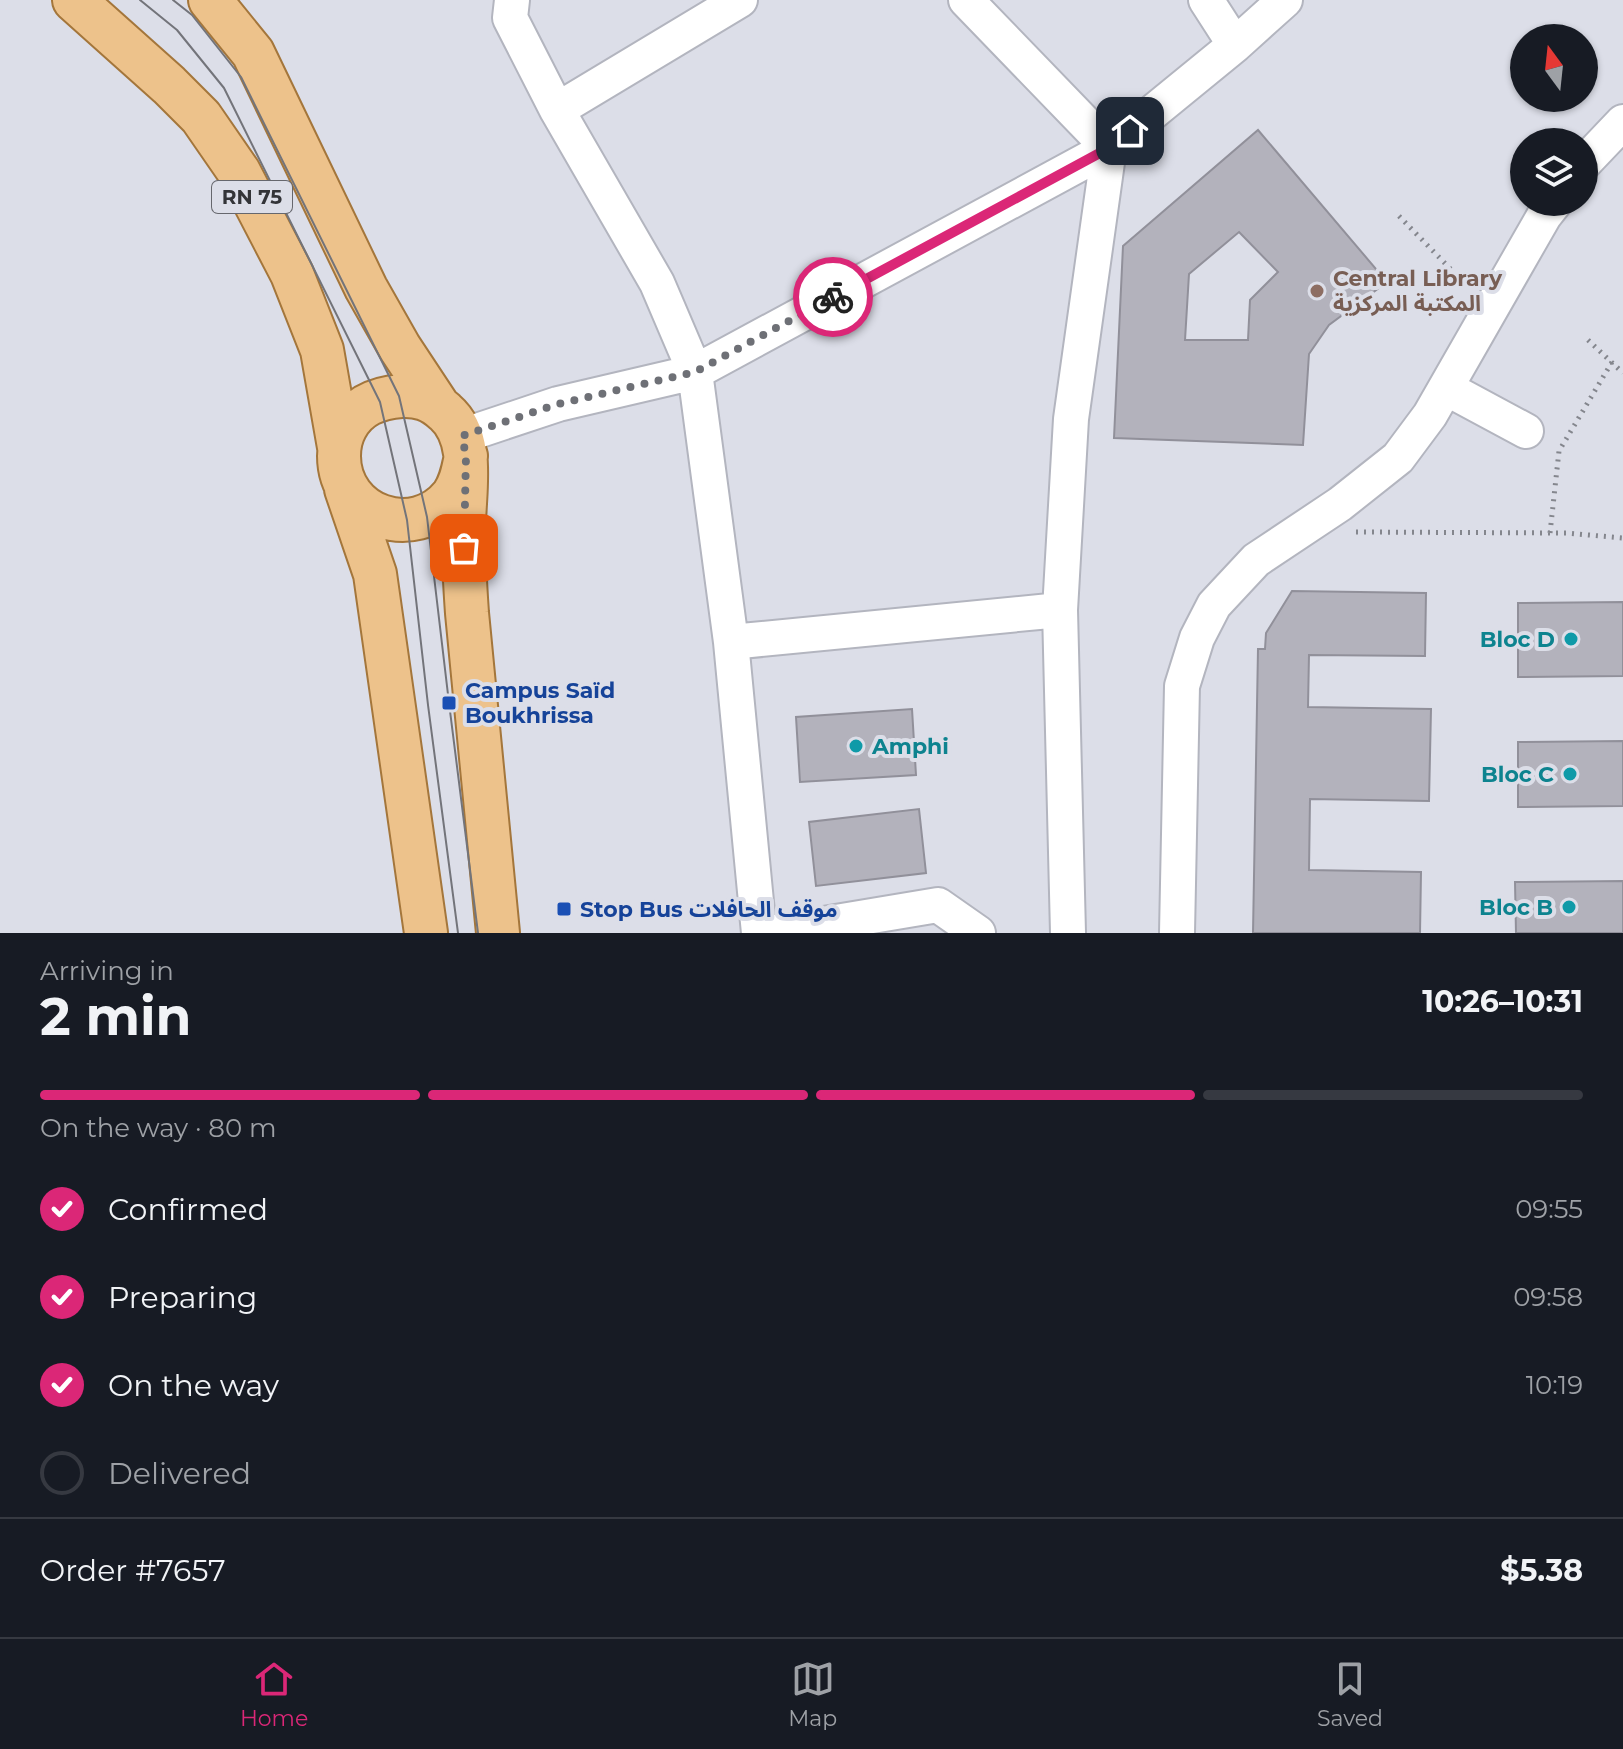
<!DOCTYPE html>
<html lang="en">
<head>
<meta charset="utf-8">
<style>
  :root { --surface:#171b24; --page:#242831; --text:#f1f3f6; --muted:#9ea1a6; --line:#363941; --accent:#db2777 }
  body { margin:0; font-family:Montserrat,"Noto Sans Arabic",sans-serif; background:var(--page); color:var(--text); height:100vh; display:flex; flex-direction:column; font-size:30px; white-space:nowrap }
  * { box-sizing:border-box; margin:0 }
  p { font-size:26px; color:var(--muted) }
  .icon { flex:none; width:44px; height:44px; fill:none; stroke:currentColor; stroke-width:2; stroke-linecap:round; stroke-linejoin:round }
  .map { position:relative; height:933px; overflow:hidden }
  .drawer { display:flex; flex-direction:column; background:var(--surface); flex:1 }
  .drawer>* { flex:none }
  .needle { width:52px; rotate:345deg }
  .tools { position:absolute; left:1510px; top:24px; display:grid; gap:16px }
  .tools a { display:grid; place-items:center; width:88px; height:88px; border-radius:50%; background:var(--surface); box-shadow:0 2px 6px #0004; font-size:40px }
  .pin { position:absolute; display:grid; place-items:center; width:68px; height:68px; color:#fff; margin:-34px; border-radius:16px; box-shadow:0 4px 12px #0006 }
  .courier { position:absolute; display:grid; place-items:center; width:80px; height:80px; margin:-40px; border:6px solid #db2777; border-radius:50%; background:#fff; color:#222; box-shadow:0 2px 10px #0007 }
  .summary em { font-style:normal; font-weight:700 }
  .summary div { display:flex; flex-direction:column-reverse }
  .summary { display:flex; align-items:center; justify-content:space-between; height:136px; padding:0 40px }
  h1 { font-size:52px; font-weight:700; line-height:60px }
  .bar { display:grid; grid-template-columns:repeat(4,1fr); gap:12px 8px; align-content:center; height:96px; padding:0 40px }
  .bar i { height:10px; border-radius:6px; background:var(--line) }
  .bar .selected { background:var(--accent) }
  .bar p { grid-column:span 4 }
  .line { display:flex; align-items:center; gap:20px; padding:0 40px; border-top:2px solid var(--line) }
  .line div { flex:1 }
  ol { padding:0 40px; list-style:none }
  li { display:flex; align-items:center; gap:24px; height:88px }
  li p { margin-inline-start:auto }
  li .icon { padding:8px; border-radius:50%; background:var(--accent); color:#fff; stroke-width:4 }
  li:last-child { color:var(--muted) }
  li i { width:44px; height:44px; border:4px solid var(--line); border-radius:50% }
  .menu { display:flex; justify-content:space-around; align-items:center; height:112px; border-top:2px solid var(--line); background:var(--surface); font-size:22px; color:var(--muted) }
  .menu a { display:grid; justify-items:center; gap:4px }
  .menu .selected { color:var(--accent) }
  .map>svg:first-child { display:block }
  .building { fill:#b3b2bc; stroke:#91909a; stroke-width:2; fill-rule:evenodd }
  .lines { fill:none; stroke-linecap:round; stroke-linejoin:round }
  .minor-casing { stroke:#b3b5bf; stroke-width:38 }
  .major-casing { stroke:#a4763b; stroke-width:46 }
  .path { stroke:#84868d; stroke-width:5; stroke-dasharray:2 6; stroke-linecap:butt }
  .minor { stroke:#fff; stroke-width:34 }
  .major { stroke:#edc28b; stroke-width:42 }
  .tram { stroke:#73747a; stroke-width:2 }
  .done { stroke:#6e7076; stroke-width:8; stroke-dasharray:0 14.4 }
  .route { stroke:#db2777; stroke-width:10 }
  .education-dot { fill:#8d6e63; stroke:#dcdee8; stroke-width:3 }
  .culture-dot { fill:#0f9aa8; stroke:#dcdee8; stroke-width:3 }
  .transit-dot { fill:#1a4fb4; stroke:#dcdee8; stroke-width:3 }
  .labels { text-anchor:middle; stroke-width:8; stroke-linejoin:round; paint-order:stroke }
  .shield { fill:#dcdee8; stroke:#66676d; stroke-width:2 }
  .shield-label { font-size:20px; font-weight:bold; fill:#333438 }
  .education-label { font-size:22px; font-weight:bold; fill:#785e54; stroke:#dcdee8; text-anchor:start }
  .culture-label { font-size:22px; font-weight:bold; fill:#0d838f; stroke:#dcdee8; text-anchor:end }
  .transit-label { font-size:22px; font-weight:bold; fill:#164399; stroke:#dcdee8; text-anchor:start }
</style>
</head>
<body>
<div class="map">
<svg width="1623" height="933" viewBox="0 0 1623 933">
  <rect width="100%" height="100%" fill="#dcdee8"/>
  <path class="building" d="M1258,130L1387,282L1329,325L1309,354L1303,445L1114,438L1123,246ZM1239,232L1278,272L1250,300L1248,340H1185L1189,274Z
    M1292,591L1426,593L1425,656L1309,655L1308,707L1431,709L1429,801L1310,799L1309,870L1421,872L1420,933H1253L1258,649H1265L1266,633Z
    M1623,602V676L1518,677V603Z
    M912,709L916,775L800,782L796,717Z
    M1623,741V806L1518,807V742Z
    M919,809L926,873L816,886L809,822Z
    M1623,881V933H1516L1515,882Z"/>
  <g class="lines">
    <defs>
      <path id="minor" d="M512,0L510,18L557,110L657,283L695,372L731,642L759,933
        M966,0L1109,148L1071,419L1060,610L1068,933
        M1206,0L1235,45
        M557,110L740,0
        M1584,163L1623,122
        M1446,388L1526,431
        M462,436L558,404L695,372L1109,148L1235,45L1285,0
        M731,642L1060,610
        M770,933L938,905L978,933
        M1177,933L1182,686L1197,638L1214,605L1256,560L1340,504L1398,458L1430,415L1544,216L1555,202"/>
      <path id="major" d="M74,0L169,85L201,117L239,172L292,274L322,350L339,447
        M210,0L253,53L366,288L400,348L437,404
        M466,456C463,470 461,484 452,496C414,543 339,516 339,456C339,447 341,436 346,427C358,405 378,398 401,396C419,395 432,400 445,412C476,439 464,490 464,527C463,556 465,584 467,613L498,933
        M346,489L375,574L426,933"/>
    </defs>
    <use href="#minor" class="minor-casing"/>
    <use href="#major" class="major-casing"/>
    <path class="path" d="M1399,216L1468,287
      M1588,340L1623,373
      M1356,532L1566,533L1623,538
      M1550,533L1559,451L1612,362"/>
    <use href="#minor" class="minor"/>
    <use href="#major" class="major"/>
    <path class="tram" d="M140,0L177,30L224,88L380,402L407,520L428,705L458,933
      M173,0L192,15L241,77L399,396L427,517L449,703L478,933"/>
  </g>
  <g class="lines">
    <path class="done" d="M464,548L466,456L462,436L558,404L695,372L833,297"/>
    <path class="route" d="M833,297L1109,148L1130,131"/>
  </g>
  <circle class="education-dot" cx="1317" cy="291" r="8"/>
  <g class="culture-dot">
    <circle cx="1571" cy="639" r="8"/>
    <circle cx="856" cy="746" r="8"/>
    <circle cx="1570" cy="774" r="8"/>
    <circle cx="1569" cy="907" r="8"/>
  </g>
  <g class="transit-dot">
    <rect x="441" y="695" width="16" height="16" rx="4"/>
    <rect x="556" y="901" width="16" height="16" rx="4"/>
  </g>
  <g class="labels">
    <rect class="shield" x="212" y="181" width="80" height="32" rx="6"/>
    <g class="shield-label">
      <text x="252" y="204">RN 75</text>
    </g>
    <g class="education-label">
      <text x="1333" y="286">Central Library<tspan x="1333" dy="25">المكتبة المركزية</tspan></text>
    </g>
    <g class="culture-label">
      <text x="1555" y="647">Bloc D</text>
      <text x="872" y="754" text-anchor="start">Amphi</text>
      <text x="1554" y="782">Bloc C</text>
      <text x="1553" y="915">Bloc B</text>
    </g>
    <g class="transit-label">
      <text x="465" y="698">Campus Saïd<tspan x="465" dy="25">Boukhrissa</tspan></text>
      <text x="580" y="917">Stop Bus موقف الحافلات</text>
    </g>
  </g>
</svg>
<div class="tools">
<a><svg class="needle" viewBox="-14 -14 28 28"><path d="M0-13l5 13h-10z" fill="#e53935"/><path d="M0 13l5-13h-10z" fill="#9ea1a6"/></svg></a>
<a><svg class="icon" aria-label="layers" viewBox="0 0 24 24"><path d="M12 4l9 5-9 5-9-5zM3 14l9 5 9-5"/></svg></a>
</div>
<div class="pin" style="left:464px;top:548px;background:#ea580c"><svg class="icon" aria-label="bag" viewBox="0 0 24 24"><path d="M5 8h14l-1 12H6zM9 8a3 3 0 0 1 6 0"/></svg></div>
<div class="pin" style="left:1130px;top:131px;background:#1f2937"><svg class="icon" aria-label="home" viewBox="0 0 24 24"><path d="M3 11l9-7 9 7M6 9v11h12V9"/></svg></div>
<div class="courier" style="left:833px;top:297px"><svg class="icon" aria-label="bike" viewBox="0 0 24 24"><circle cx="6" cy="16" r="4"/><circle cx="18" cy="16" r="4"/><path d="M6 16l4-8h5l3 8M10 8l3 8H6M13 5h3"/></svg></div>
</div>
<section class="drawer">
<div class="summary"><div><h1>2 min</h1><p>Arriving in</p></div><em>10:26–10:31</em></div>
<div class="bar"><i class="selected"></i><i class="selected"></i><i class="selected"></i><i></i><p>On the way · 80 m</p></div>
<ol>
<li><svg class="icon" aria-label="check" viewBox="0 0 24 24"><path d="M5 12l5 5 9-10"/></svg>Confirmed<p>09:55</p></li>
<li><svg class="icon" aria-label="check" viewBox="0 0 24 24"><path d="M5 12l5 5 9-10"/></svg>Preparing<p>09:58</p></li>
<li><svg class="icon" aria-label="check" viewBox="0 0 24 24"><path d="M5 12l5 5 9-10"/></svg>On the way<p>10:19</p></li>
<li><i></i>Delivered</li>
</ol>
<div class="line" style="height:104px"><div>Order #7657</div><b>$5.38</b></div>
</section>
<nav class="menu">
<a class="selected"><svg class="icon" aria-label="home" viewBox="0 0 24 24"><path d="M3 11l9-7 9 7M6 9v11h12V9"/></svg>Home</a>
<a><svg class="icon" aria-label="map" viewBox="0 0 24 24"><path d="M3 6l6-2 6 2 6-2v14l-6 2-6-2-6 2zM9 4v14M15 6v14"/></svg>Map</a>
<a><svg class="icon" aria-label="saved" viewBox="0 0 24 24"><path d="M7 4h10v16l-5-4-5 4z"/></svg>Saved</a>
</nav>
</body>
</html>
